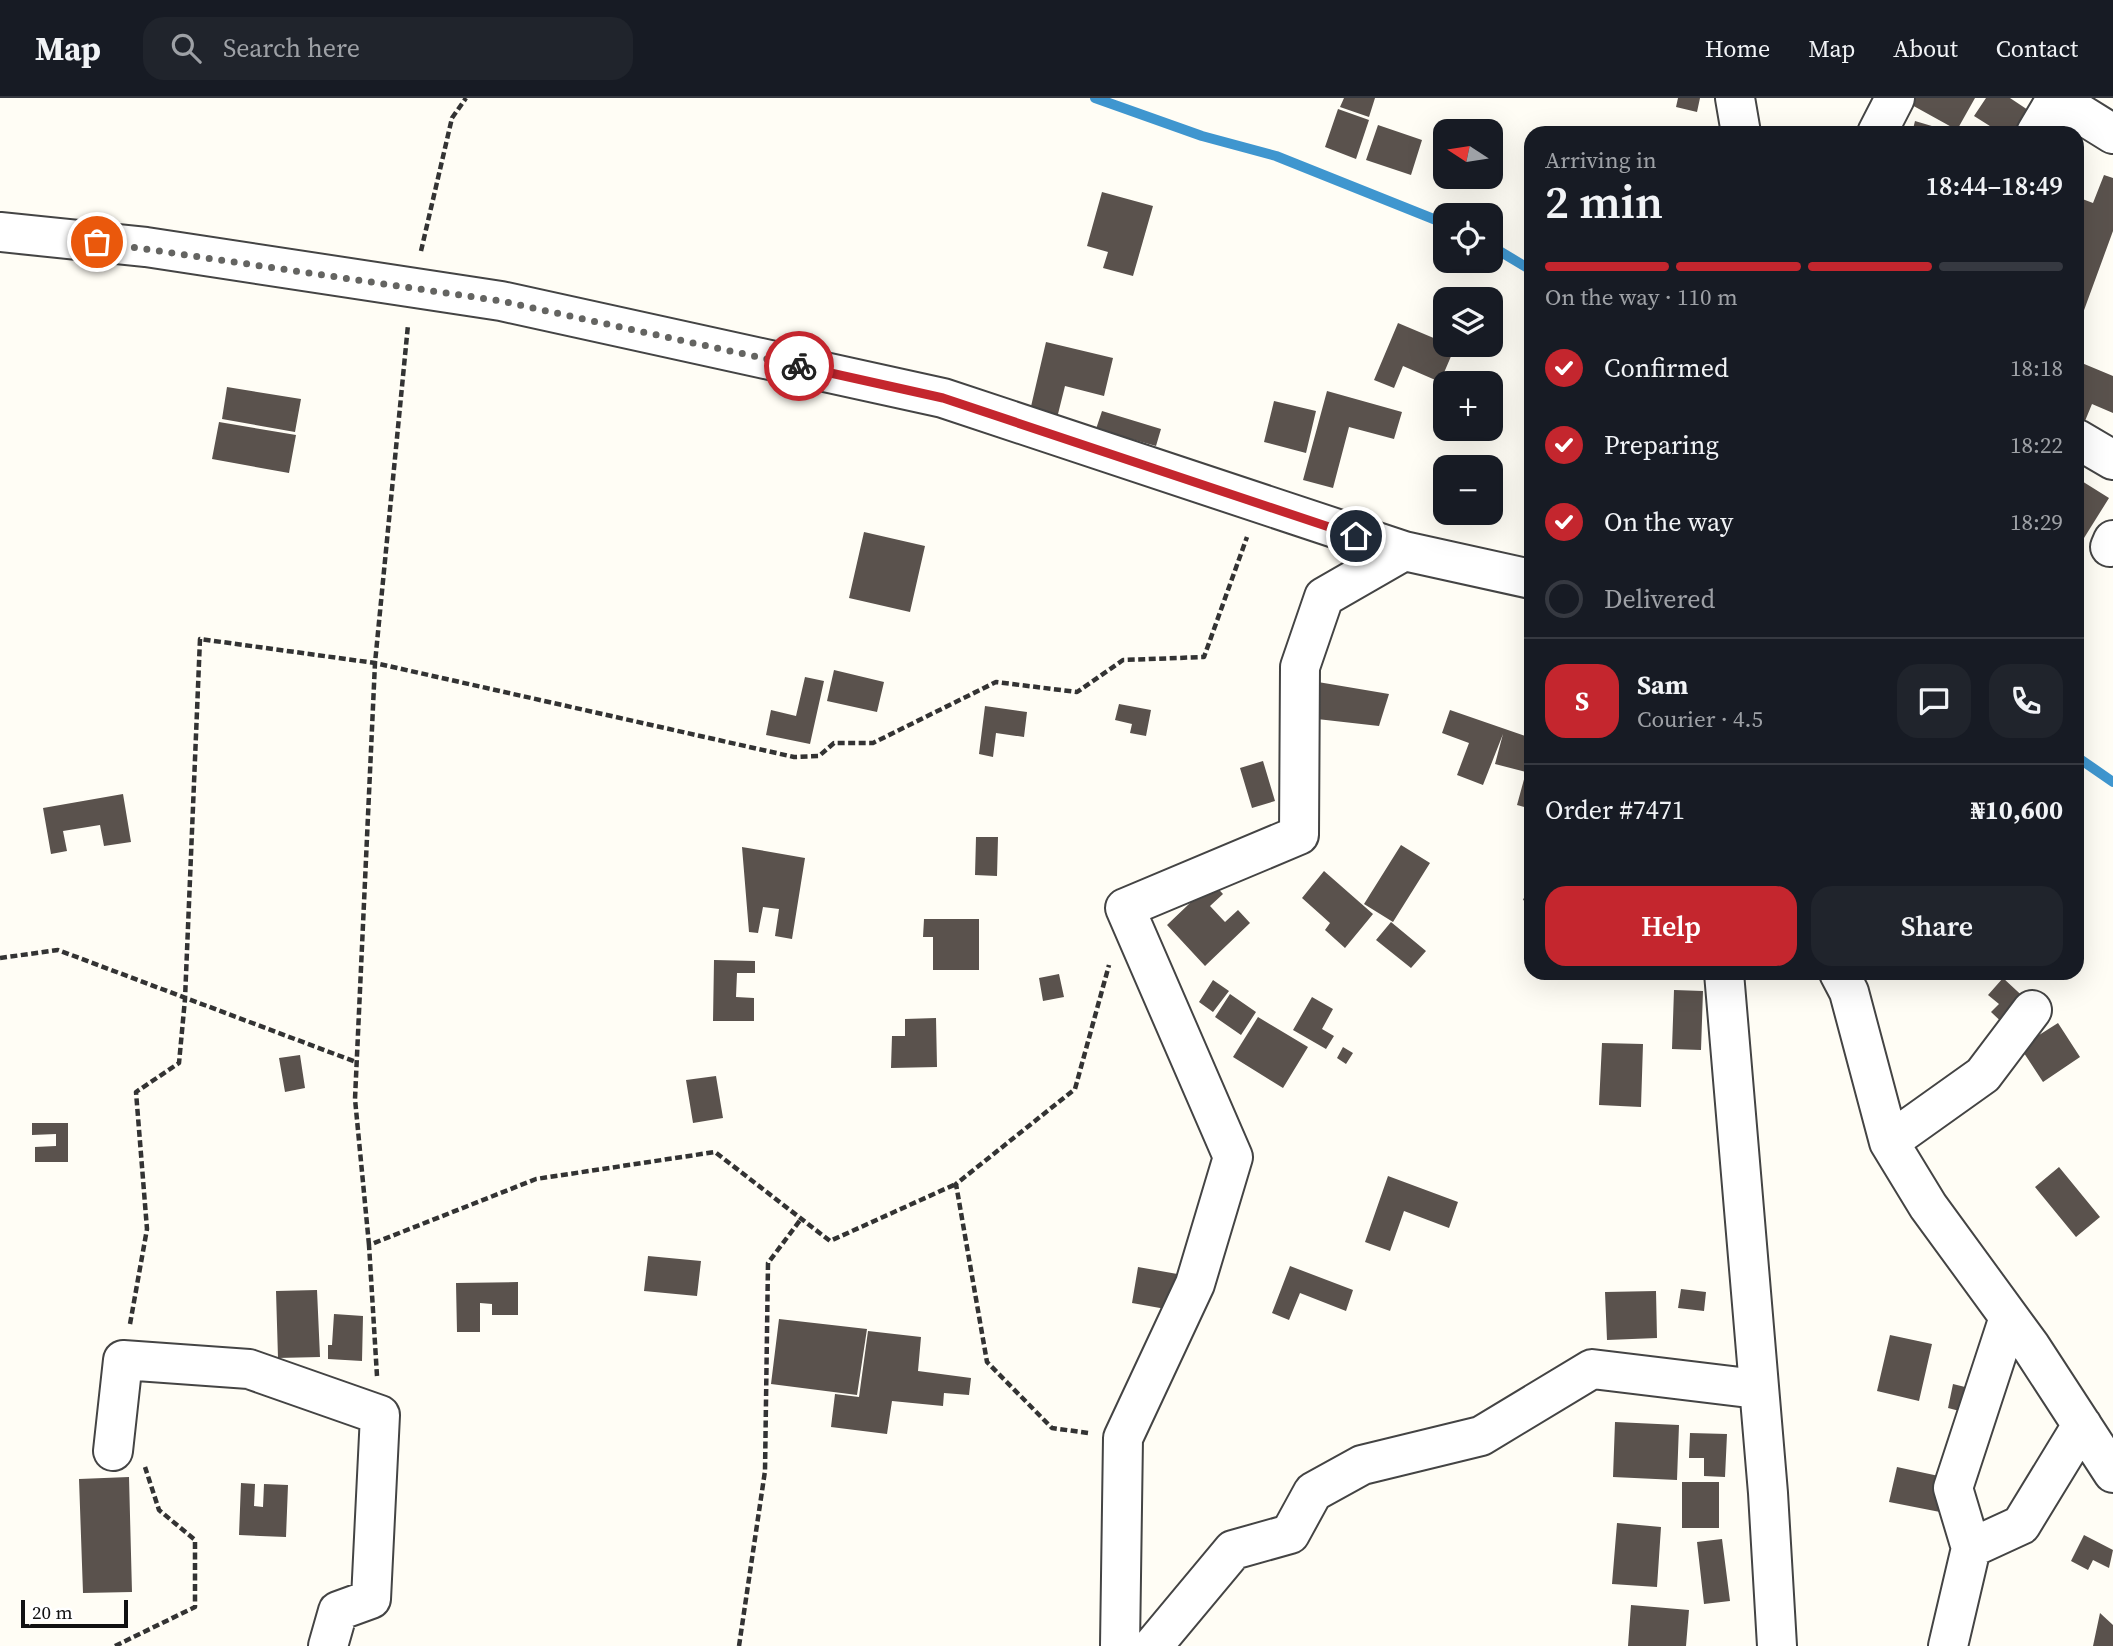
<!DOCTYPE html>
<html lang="en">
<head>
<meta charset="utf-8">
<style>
  :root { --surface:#171b24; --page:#20242c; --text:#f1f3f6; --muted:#9ea1a6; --line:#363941; --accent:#c4262e }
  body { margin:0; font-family:"Source Serif 4",serif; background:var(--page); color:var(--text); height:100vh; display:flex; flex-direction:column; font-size:26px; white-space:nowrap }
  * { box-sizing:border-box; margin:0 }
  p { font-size:23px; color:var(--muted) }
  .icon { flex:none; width:38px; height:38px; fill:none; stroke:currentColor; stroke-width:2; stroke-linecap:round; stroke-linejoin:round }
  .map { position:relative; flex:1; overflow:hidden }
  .drawer { position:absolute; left:1524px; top:28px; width:560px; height:854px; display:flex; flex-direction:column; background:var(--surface); border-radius:21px; box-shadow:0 7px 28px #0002 }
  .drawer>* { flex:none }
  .needle { width:46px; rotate:282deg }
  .buttons { position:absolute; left:1433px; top:21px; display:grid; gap:14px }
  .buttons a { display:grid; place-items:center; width:70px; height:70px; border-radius:14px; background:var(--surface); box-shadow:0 7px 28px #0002; font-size:35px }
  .scale { position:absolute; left:21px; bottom:18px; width:107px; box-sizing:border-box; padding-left:7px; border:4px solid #111; border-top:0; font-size:19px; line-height:24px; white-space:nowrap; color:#111; -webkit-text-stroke:5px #fff; paint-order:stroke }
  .pin { position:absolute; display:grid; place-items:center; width:60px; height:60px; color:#fff; margin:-30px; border:4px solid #fff; border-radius:50%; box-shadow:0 2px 7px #0007 }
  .courier { position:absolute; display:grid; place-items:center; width:70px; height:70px; margin:-35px; border:5px solid #c4262e; border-radius:50%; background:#fff; color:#222; box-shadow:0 2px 9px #0007 }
  .headline em { font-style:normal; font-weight:600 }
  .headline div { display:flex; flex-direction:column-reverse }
  .headline { display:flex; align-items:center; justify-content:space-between; height:119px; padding:0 21px }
  h1 { font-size:46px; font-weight:600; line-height:52px }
  .bar { display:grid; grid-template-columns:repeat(4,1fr); gap:10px 7px; align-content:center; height:84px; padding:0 21px }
  .bar i { height:9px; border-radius:5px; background:var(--line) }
  .bar .current { background:var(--accent) }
  .bar p { grid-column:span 4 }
  .line { display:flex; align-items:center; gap:18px; padding:0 21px; border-top:2px solid var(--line) }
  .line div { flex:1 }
  .round { display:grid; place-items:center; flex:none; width:74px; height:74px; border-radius:21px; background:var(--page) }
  ol { padding:0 21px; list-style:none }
  li { display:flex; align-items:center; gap:21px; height:77px }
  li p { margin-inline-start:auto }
  li .icon { padding:7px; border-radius:50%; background:var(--accent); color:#fff; stroke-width:4 }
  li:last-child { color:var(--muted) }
  li i { width:38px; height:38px; border:4px solid var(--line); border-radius:50% }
  .cta { display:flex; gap:14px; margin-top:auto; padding:14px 21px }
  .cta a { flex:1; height:80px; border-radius:21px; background:var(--accent); color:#fff; font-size:28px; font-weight:600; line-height:80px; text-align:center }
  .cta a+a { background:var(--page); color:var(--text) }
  header { display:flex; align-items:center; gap:42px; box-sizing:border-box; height:98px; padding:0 35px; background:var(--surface); border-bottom:2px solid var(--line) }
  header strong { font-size:33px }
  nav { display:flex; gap:38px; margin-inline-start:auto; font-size:24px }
  .search { width:490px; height:63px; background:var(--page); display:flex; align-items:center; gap:18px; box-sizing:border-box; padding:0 24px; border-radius:21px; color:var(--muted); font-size:26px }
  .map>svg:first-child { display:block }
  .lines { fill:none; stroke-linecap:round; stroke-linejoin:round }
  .stream { stroke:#3f96cf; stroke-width:10 }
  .building { fill:#5a524d }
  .minor-casing { stroke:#444; stroke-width:42 }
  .path { stroke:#333; stroke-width:4.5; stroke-dasharray:7 3.5; stroke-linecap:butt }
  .minor { stroke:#fff; stroke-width:38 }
  .done { stroke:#646461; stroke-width:7; stroke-dasharray:0 12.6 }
  .route { stroke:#c4262e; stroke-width:9 }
</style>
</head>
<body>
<header>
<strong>Map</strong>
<div class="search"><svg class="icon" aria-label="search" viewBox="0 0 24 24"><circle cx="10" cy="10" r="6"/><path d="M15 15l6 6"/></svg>Search here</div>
<nav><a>Home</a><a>Map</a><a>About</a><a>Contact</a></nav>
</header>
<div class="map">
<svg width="2113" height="1548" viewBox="0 0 2113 1548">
  <rect width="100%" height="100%" fill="#fffdf5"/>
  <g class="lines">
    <path class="stream" d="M1095,0L1202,38L1276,58L1446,126
      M1491,148L1531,172
      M2077,659L2113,684"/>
  </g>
  <path class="building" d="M1344,0H1375L1369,19L1340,9Z
    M1678,0H1700L1697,14L1676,9Z
    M1913,0H1975L1957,32L1910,6Z
    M1986,0H2010L2040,20L2034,35H2001L1974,18Z
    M1338,11L1369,22L1356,61L1325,49Z
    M1915,23L1952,34V35H1912Z
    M1378,27L1422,42L1411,77L1366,62Z
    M2104,77L2113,80V133L2083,215L2077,213V99L2093,105Z
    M1102,94L1153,108L1133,178L1103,170L1108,154L1087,148Z
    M1398,225L1455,249L1440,284L1403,268L1394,290L1374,282Z
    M1046,244L1113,260L1104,298L1065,288L1056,324L1029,317Z
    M2077,263L2113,278V315L2092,306L2085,323L2077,319Z
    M227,289L301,301L295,334L222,321Z
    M1327,293L1402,314L1394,341L1349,329L1333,390L1303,382Z
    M1274,303L1316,313L1306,355L1264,344Z
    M1102,313L1161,331L1156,348L1096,331Z
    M219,324L296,337L289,375L212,361Z
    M2077,380L2109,400L2084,440L2077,436Z
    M864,434L925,448L910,514L849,500Z
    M834,572L884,584L877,614L827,603Z
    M805,579L824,583L810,646L766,637L771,612L796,618Z
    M1312,583L1389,596L1379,628L1317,621Z
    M1119,606L1151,612L1146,638L1130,635L1132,626L1115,622Z
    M985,608L1027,614L1024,639L996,635L993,659L979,656Z
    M1450,612L1531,640V711L1517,707L1526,674L1495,666L1503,636L1483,687L1457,677L1469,645L1442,635Z
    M1263,663L1275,703L1252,710L1240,670Z
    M123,696L131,744L104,748L100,727L63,733L67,753L51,756L43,710Z
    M976,739H998L997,778L975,777Z
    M1401,747L1430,765L1393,824L1364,806Z
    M742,749L805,760L792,841L775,838L779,811L763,809L758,835L749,834Z
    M1324,773L1373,816L1345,850L1325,832L1330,825L1302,800Z
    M1531,783V805L1523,802Z
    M1212,784L1223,796L1210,808L1225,824L1238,812L1250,825L1205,868L1167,827Z
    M924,821H979V872H933V839H923Z
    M1391,824L1426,853L1411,870L1376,842Z
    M714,862L755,863V875H737L736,899L754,900V923H713Z
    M1059,876L1064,899L1043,903L1039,880Z
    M2003,880L2030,905L2008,930L1991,914L1999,906L1988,897Z
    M1213,882L1229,893L1213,914L1199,904Z
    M1674,892L1703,893L1701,952L1672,951Z
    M1230,896L1256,914L1241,937L1215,919Z
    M1312,899L1333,911L1322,931L1334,938L1326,951L1293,932Z
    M1258,919L1308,949L1283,990L1233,959Z
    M936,920L937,969L891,970L892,938H905V921Z
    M2058,925L2080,959L2043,984L2020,949Z
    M1602,945L1643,946L1641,1009L1599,1007Z
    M1343,949L1353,955L1346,966L1337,960Z
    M300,957L305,990L285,994L279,960Z
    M716,978L723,1020L693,1025L686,982Z
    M32,1025H68V1064H35V1049L56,1048V1036L32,1037Z
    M2059,1069L2100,1119L2076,1139L2035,1089Z
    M1388,1078L1458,1104L1449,1130L1404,1113L1390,1153L1365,1144Z
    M648,1158L701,1163L697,1198L644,1193Z
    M1290,1168L1353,1192L1346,1213L1300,1195L1289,1222L1272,1215Z
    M1138,1169L1183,1177L1177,1213L1132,1205Z
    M518,1184V1217H492V1206L480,1205V1234H457L456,1185Z
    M1681,1191L1706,1194L1704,1213L1678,1210Z
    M317,1192L320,1259L278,1260L276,1193Z
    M1656,1193L1657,1240L1607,1242L1605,1194Z
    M334,1216L363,1218L362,1263L328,1261V1247H332Z
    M779,1221L867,1231L857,1297L771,1286Z
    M868,1233L921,1239L918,1273L971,1280L969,1297L944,1295L943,1308L892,1303L887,1336L831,1329L835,1296L859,1299Z
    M1890,1237L1932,1246L1919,1303L1877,1293Z
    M1953,1286L1981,1293L1975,1317L1948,1310Z
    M1615,1324L1679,1327L1677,1382L1613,1379Z
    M1690,1335L1727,1336L1725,1379L1704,1378V1360H1689Z
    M1897,1369L1948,1380L1940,1414L1889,1404Z
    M129,1379L132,1494L83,1495L79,1381Z
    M1682,1384H1719V1430H1682Z
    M241,1385L255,1386L254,1408L263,1409L264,1386L288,1387L286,1439L239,1437Z
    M1617,1425L1661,1429L1657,1489L1612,1486Z
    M2084,1437L2113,1452L2109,1470L2093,1462L2088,1472L2071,1463Z
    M1722,1441L1730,1503L1704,1506L1697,1444Z
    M1631,1507L1689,1512L1686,1548H1628Z
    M2100,1515L2113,1527V1548H2093Z"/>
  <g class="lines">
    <defs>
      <path id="minor" d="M1735,0L1741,35
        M2055,0L2113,36
        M1877,35L1895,0
        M2036,35L2056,1
        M0,134L146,149L501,203L943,300L1404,453L1531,481
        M2077,341L2113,362
        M2110,449L2113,442
        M1724,875L1768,1395L1777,1548
        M1839,875L1849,894L1889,1044L1928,1108L2031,1249L2113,1375
        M1889,1044L1983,977L2032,912
        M113,1353L123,1262L249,1271L380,1317L371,1501L338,1513L328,1548
        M1971,1450L1953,1390L2009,1219
        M1120,1548L1123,1340L1195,1186L1233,1059L1125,810L1299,737L1300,569L1324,499L1404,453
        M1153,1548L1233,1452L1290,1436L1313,1394L1362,1367L1481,1338L1592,1271L1757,1291
        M1948,1548L1971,1450L2021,1427L2082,1327"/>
    </defs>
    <use href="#minor" class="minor-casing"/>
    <path class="path" d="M421,153L452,20L466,0
      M0,860L58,852L356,964
      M369,1147L355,1001L375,565L408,227
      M130,1226L147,1131L136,994L179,965L185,901L200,541L375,565L794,659L819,658L834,645H873L996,584L1077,594L1123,562L1204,559L1247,439
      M377,1278L369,1147L536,1081L715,1054L830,1143L956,1086
      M1088,1335L1052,1330L987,1264L956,1086L1075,991L1109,867
      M115,1548L195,1509V1442L159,1412L145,1369
      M739,1548L765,1373L768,1165L801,1121"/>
    <use href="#minor" class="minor"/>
  </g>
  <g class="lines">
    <path class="done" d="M97,144L501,203L799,268"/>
    <path class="route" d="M799,268L943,300L1356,438"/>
  </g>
</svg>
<div class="buttons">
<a><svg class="needle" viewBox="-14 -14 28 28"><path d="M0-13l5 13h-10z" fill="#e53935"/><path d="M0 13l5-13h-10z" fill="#9ea1a6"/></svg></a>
<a><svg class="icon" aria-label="locate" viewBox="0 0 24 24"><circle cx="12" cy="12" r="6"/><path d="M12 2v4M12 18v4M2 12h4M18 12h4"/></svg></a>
<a><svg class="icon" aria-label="layers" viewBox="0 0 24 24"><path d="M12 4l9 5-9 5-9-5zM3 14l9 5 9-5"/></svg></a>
<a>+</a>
<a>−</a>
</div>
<div class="scale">20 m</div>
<div class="pin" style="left:97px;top:144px;background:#ea580c"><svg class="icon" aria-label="bag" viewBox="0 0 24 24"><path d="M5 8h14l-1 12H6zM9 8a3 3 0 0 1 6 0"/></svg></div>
<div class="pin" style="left:1356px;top:438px;background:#1f2937"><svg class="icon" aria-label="home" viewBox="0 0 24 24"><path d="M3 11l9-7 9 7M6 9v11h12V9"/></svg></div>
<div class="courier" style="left:799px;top:268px"><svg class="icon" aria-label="bike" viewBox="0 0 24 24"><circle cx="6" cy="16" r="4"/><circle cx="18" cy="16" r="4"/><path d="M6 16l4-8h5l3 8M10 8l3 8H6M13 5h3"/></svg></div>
<section class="drawer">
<div class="headline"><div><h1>2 min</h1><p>Arriving in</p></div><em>18:44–18:49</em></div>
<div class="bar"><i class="current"></i><i class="current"></i><i class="current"></i><i></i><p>On the way · 110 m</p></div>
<ol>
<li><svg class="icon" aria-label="check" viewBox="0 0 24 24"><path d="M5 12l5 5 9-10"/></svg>Confirmed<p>18:18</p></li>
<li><svg class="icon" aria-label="check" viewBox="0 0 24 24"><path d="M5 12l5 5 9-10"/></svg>Preparing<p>18:22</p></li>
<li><svg class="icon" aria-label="check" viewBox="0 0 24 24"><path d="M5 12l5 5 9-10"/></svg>On the way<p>18:29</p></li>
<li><i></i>Delivered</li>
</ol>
<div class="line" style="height:126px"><b class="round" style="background:var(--accent);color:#fff">S</b><div><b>Sam</b><p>Courier · 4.5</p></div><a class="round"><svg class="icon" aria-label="chat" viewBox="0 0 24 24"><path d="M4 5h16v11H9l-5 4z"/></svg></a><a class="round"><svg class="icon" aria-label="phone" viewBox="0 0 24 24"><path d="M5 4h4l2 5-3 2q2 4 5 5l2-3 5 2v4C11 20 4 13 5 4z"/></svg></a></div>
<div class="line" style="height:91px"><div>Order #7471</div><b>₦10,600</b></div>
<div class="cta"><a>Help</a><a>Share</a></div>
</section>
</div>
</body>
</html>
